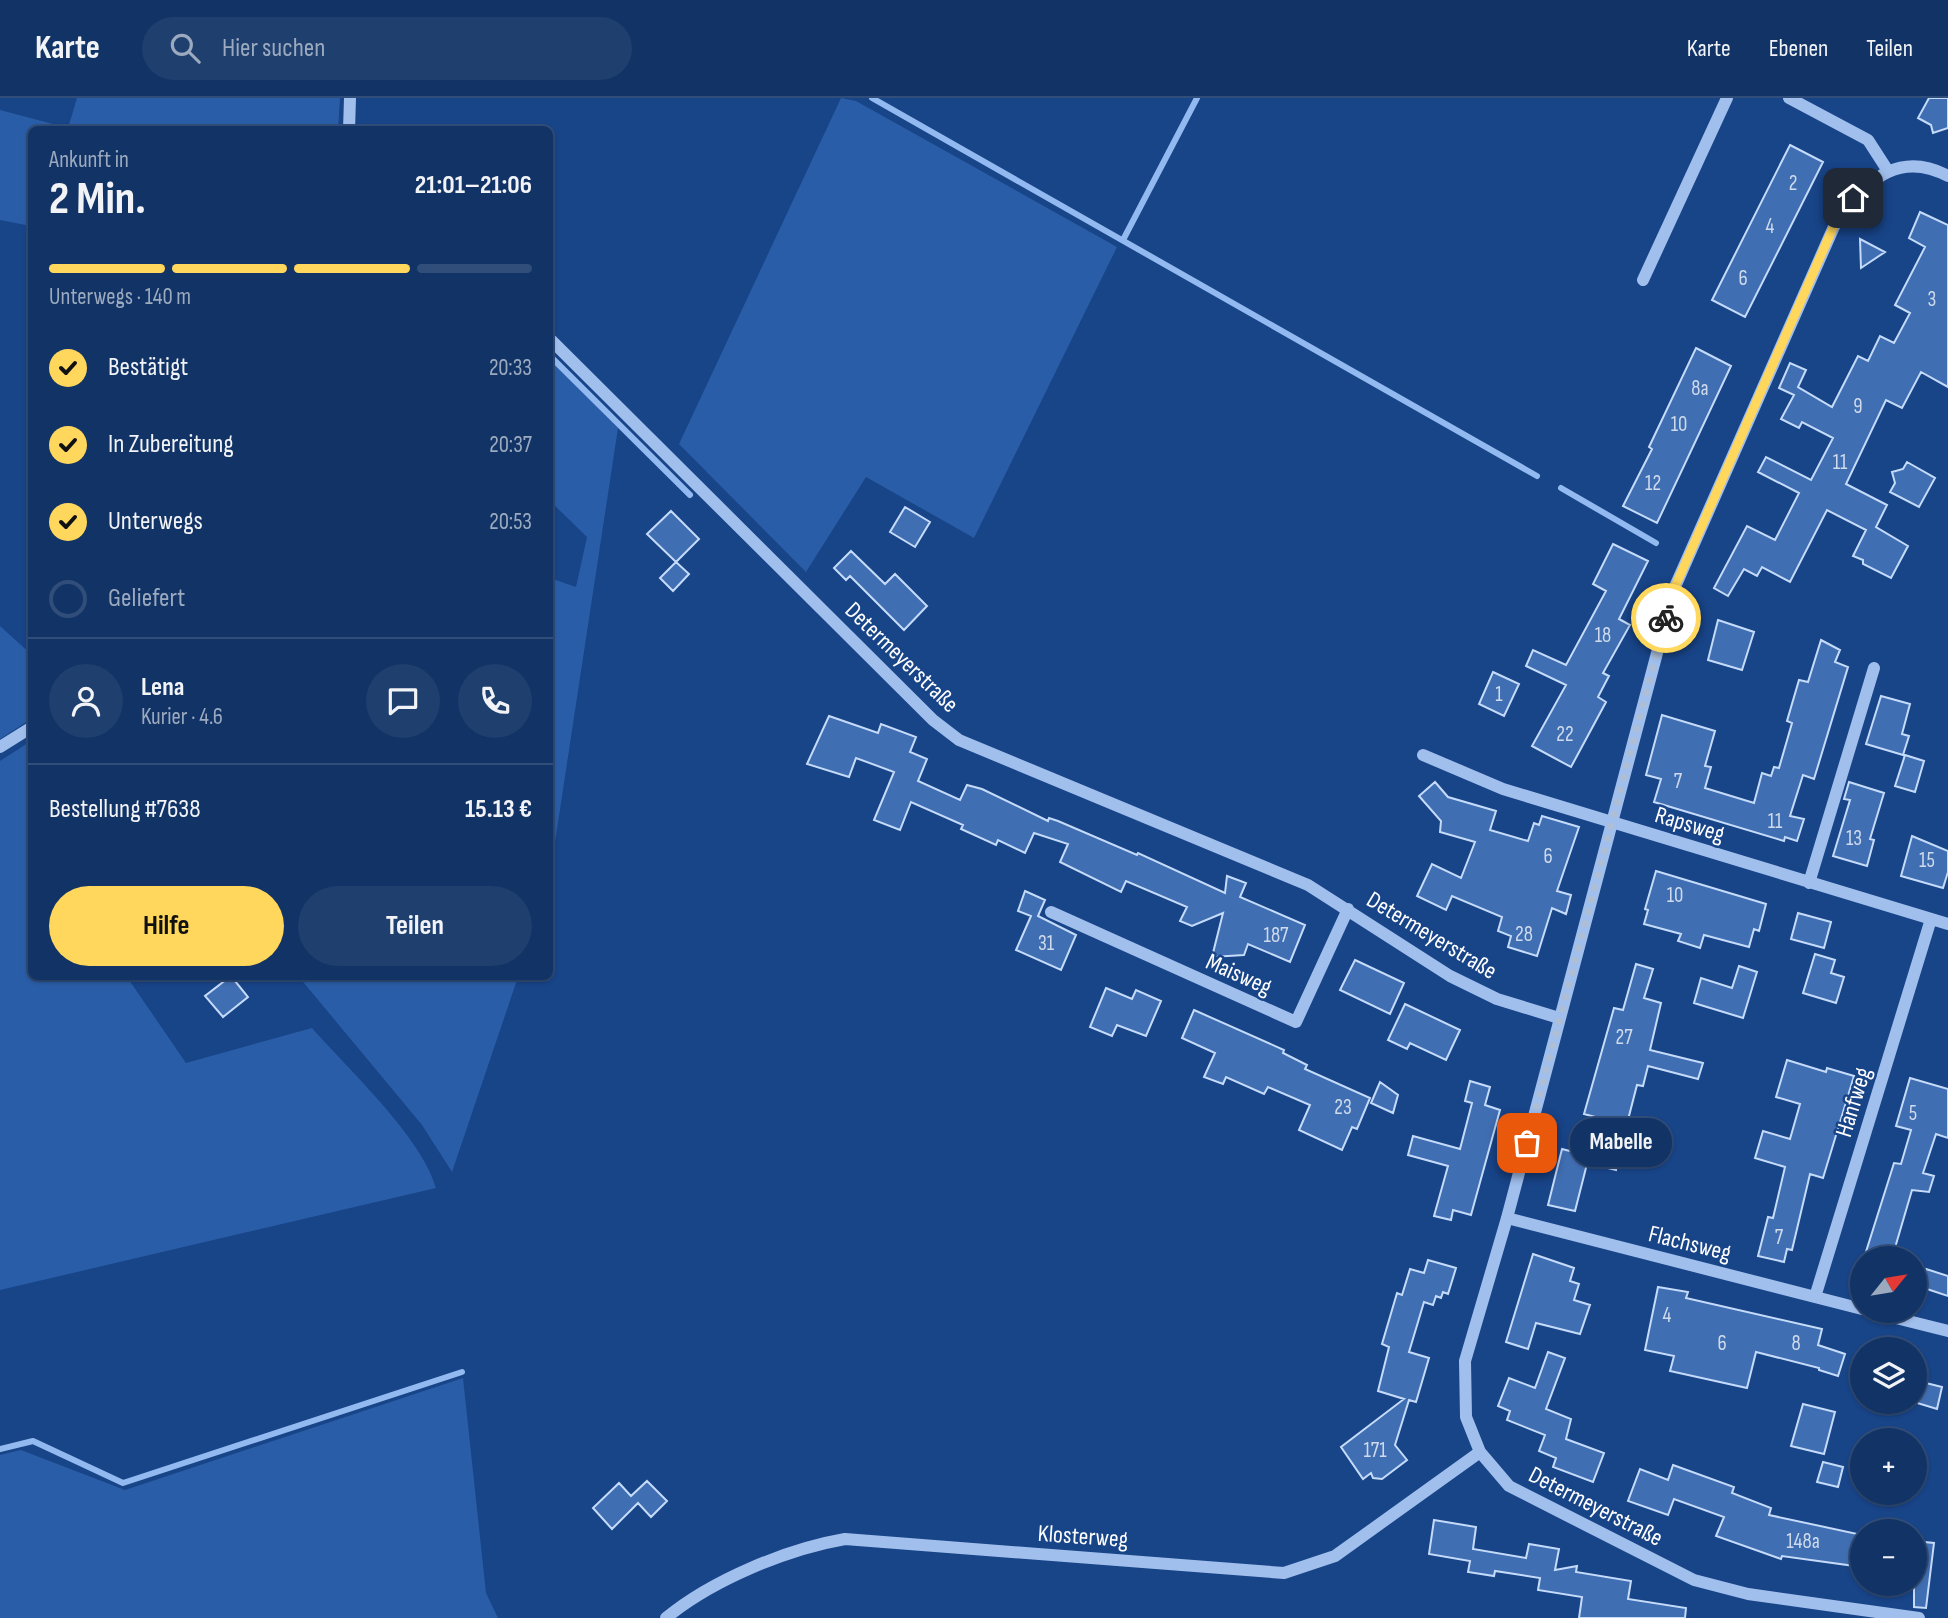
<!DOCTYPE html>
<html lang="de">
<head>
<meta charset="utf-8">
<style>
  :root { --surface:#123366; --page:#1f3f6f; --text:#f1f3f6; --muted:#9caabf; --line:#314e7a; --accent:#ffd75c }
  body { margin:0; font-family:"Sofia Sans Condensed",sans-serif; background:var(--page); color:var(--text); height:100vh; display:flex; flex-direction:column; font-size:26px; white-space:nowrap }
  * { box-sizing:border-box; margin:0 }
  p { font-size:23px; color:var(--muted) }
  .icon { flex:none; width:38px; height:38px; fill:none; stroke:currentColor; stroke-width:2; stroke-linecap:round; stroke-linejoin:round }
  .map { position:relative; flex:1; overflow:hidden }
  .drawer { position:absolute; left:28px; top:28px; width:525px; height:854px; display:flex; flex-direction:column; background:var(--surface); border-radius:10px; box-shadow:0 2px 5px #0004,0 0 0 2px var(--line) }
  .drawer>* { flex:none }
  .needle { width:46px; rotate:60deg }
  .tools { position:absolute; left:1850px; top:1148px; display:grid; gap:14px }
  .tools a { display:grid; place-items:center; width:77px; height:77px; border-radius:50%; background:var(--surface); box-shadow:0 2px 5px #0004,0 0 0 2px var(--line); font-size:35px }
  .pin { position:absolute; display:grid; place-items:center; width:60px; height:60px; color:#fff; margin:-30px; border-radius:14px; box-shadow:0 4px 10px #0006 }
  .courier { position:absolute; display:grid; place-items:center; width:70px; height:70px; margin:-35px; border:5px solid #ffd75c; border-radius:50%; background:#fff; color:#222; box-shadow:0 2px 9px #0007 }
  .bubble { position:absolute; height:49px; border-radius:24px; background:var(--surface); box-shadow:0 2px 5px #0004,0 0 0 2px var(--line); font-size:23px; font-weight:700; line-height:49px; text-align:center }
  .headline em { font-style:normal; font-weight:700 }
  .headline div { display:flex; flex-direction:column-reverse }
  .headline { display:flex; align-items:center; justify-content:space-between; height:119px; padding:0 21px }
  h1 { font-size:46px; font-weight:700; line-height:52px }
  .bar { display:grid; grid-template-columns:repeat(4,1fr); gap:10px 7px; align-content:center; height:84px; padding:0 21px }
  .bar i { height:9px; border-radius:5px; background:var(--line) }
  .bar .on { background:var(--accent) }
  .bar p { grid-column:span 4 }
  .line { display:flex; align-items:center; gap:18px; padding:0 21px; border-top:2px solid var(--line) }
  .line div { flex:1 }
  .round { display:grid; place-items:center; flex:none; width:74px; height:74px; border-radius:37px; background:var(--page) }
  ol { padding:0 21px; list-style:none }
  li { display:flex; align-items:center; gap:21px; height:77px }
  li p { margin-inline-start:auto }
  li .icon { padding:7px; border-radius:50%; background:var(--accent); color:#111; stroke-width:4 }
  li:last-child { color:var(--muted) }
  li i { width:38px; height:38px; border:4px solid var(--line); border-radius:50% }
  .primary-button { display:flex; gap:14px; margin-top:auto; padding:14px 21px }
  .primary-button a { flex:1; height:80px; border-radius:42px; background:var(--accent); color:#111; font-size:28px; font-weight:700; line-height:80px; text-align:center }
  .primary-button a+a { background:var(--page); color:var(--text) }
  header { display:flex; align-items:center; gap:42px; box-sizing:border-box; height:98px; padding:0 35px; background:var(--surface); border-bottom:2px solid var(--line) }
  header strong { font-size:33px }
  nav { display:flex; gap:38px; margin-inline-start:auto; font-size:24px }
  .search { width:490px; height:63px; background:var(--page); display:flex; align-items:center; gap:18px; box-sizing:border-box; padding:0 24px; border-radius:38px; color:var(--muted); font-size:26px }
  .map>svg:first-child { display:block }
  .green { fill:#2a5da7 }
  .lines { fill:none; stroke-linecap:round; stroke-linejoin:round }
  .stream { stroke:#92baf0; stroke-width:6 }
  .building { fill:#406eb2; stroke:#c5dbfa; stroke-width:2 }
  .minor { stroke:#a0bfed; stroke-width:12 }
  .done { stroke:#aebed5; stroke-width:7; stroke-dasharray:0 12.6 }
  .route { stroke:#ffd75c; stroke-width:9 }
  .labels { text-anchor:middle; stroke-width:5; stroke-linejoin:round; paint-order:stroke }
  .number-label { font-size:21px; fill:#cfdbec }
  .street-label { font-size:24px; fill:#fff; stroke:#184488 }
</style>
</head>
<body>
<header>
<strong>Karte</strong>
<div class="search"><svg class="icon" aria-label="search" viewBox="0 0 24 24"><circle cx="10" cy="10" r="6"/><path d="M15 15l6 6"/></svg>Hier suchen</div>
<nav><a>Karte</a><a>Ebenen</a><a>Teilen</a></nav>
</header>
<div class="map">
<svg width="1948" height="1520" viewBox="0 0 1948 1520">
  <rect width="100%" height="100%" fill="#184488"/>
  <path class="green" d="M77,0H340L338,32L327,31V28L288,32H32L31,128L0,122V12L68,30Z
    M841,0L856,3L1117,149L974,440L866,379L806,474L679,346Z
    M550,262L618,330L550,777V480L576,489L587,439L550,403Z
    M0,528L32,557L31,621L0,641Z
    M31,643L32,878L127,879L186,965L312,930C348,971 422,1039 436,1090L0,1192V663Z
    M299,879H518L452,1074L422,1027Z
    M463,1280L486,1495L498,1520H0V1357L21,1352L125,1392Z"/>
  <g class="lines">
    <path class="stream" d="M872,0L1537,378
      M1123,142L1197,0
      M550,258L690,397
      M1561,390L1656,445
      M0,1351L33,1343L123,1385L462,1274"/>
  </g>
  <path class="building" d="M1929,0H1948V30L1933,35L1931,27L1918,20Z
    M1790,47L1823,64L1745,219L1712,202Z
    M1920,114L1948,127V289L1921,274L1902,310L1886,302L1846,386L1887,407L1876,429L1908,448L1891,480L1863,466V462L1853,458L1866,432L1827,412L1790,484L1762,469L1757,478L1744,471L1728,498L1714,490L1747,428L1775,442L1799,395L1758,374L1766,359L1811,382L1833,340L1802,324L1799,330L1781,321L1794,297L1779,290L1790,265L1806,272L1798,289L1832,309L1858,258L1868,263L1880,238L1894,245L1910,215L1895,207L1925,149L1909,140Z
    M1860,141L1885,154L1861,170Z
    M1696,250L1731,268L1657,425L1623,408L1652,351L1649,349Z
    M1907,364L1935,380L1919,409L1890,394L1895,385L1892,374L1903,371Z
    M905,409L930,424L915,449L890,434Z
    M671,413L699,441L676,464L689,476L673,493L660,480L676,464L647,436Z
    M1613,446L1648,463L1619,521L1630,527L1603,575L1609,578L1598,599L1606,604L1571,669L1532,648L1566,587L1526,568L1533,552L1566,567L1606,493L1593,486Z
    M851,453L885,486L895,476L927,508L904,532L850,478L846,482L834,470Z
    M1718,522L1754,534L1742,572L1708,562Z
    M1821,542L1840,552L1835,564L1848,569L1814,681L1803,677L1790,718L1804,721L1797,743L1785,739L1784,743L1654,704L1661,681L1646,677L1662,617L1715,633L1705,668L1711,669L1705,690L1754,705L1762,675L1771,678L1774,669L1779,670L1792,625L1787,623L1799,582L1808,584Z
    M1493,574L1519,586L1504,618L1479,606Z
    M1881,598L1910,606L1902,636L1909,638L1903,657L1866,646Z
    M829,618L878,635L881,626L916,639L910,654L927,661L918,683L960,702L967,687L982,691L1048,723L1049,720L1058,723L1137,757L1138,755L1225,795L1227,778L1246,785L1240,799L1305,827L1290,864L1248,846L1244,857L1212,859L1223,815L1192,828L1180,823L1187,809L1126,783L1121,794L1060,764L1068,746L1034,735L1025,755L998,742L996,747L961,731L963,727L911,704L900,732L874,722L894,674L856,660L849,679L807,666Z
    M1905,657L1924,663L1915,694L1895,688Z
    M1435,684L1448,699L1496,713L1490,732L1528,743L1534,725L1539,727L1542,718L1579,729L1557,793L1571,797L1566,816L1552,810L1537,858L1508,849L1511,838L1498,833L1502,819L1452,798L1446,812L1417,798L1432,766L1461,780L1475,744L1440,734L1441,723L1419,698Z
    M1849,684L1884,695L1870,741L1874,742L1867,768L1833,758L1850,702L1844,701Z
    M1912,738L1948,753V774L1943,790L1901,778Z
    M1656,773L1766,806L1759,833L1754,831L1749,849L1704,837L1700,850L1678,843L1681,836L1644,826L1648,812L1645,811Z
    M1025,793L1045,802L1038,818L1076,837L1061,872L1016,852L1031,818L1018,813Z
    M1798,815L1831,824L1824,850L1791,841Z
    M1815,856L1835,862L1831,875L1844,879L1836,905L1803,895Z
    M1355,862L1404,885L1390,916L1340,892Z
    M1636,866L1653,871L1644,900L1661,905L1650,952L1703,965L1698,981L1648,968L1643,988L1637,987L1621,1049L1629,1051L1625,1067L1617,1065L1616,1072L1592,1066L1603,1021L1584,1016L1614,910L1623,912Z
    M1739,868L1757,874L1743,920L1694,905L1701,880L1732,890Z
    M231,878L248,899L223,919L205,898Z
    M1106,890L1132,901L1136,892L1161,903L1146,938L1117,927L1112,938L1090,929Z
    M1405,906L1460,932L1446,962L1410,945L1407,951L1388,942Z
    M1194,912L1284,952L1283,955L1307,967L1305,971L1370,1000L1357,1031L1352,1029L1342,1052L1299,1032L1310,1007L1268,989L1264,996L1226,979L1223,986L1204,979L1215,955L1182,940Z
    M1787,962L1826,974L1827,970L1854,978L1823,1080L1810,1076L1792,1152L1787,1151L1784,1164L1758,1158L1768,1119L1773,1120L1785,1069L1755,1060L1763,1033L1790,1041L1800,1006L1776,999Z
    M1910,980L1948,991V1040L1936,1036L1923,1075L1934,1078L1929,1094L1912,1092L1892,1160H1864L1894,1065L1901,1066L1911,1032L1896,1028Z
    M1470,983L1490,989L1485,1007L1500,1012L1471,1117L1453,1112L1451,1122L1434,1118L1448,1068L1408,1057L1413,1038L1460,1051L1472,1005L1465,1003Z
    M1380,984L1398,997L1393,1015L1371,1005Z
    M1562,1051L1589,1058L1575,1113L1548,1107Z
    M1533,1156L1574,1170L1570,1183L1579,1186L1574,1202L1590,1207L1580,1236L1536,1225L1528,1251L1506,1244Z
    M1428,1162L1456,1170L1448,1196L1443,1194L1441,1200L1436,1198L1433,1207L1424,1204L1409,1254L1429,1260L1416,1304L1409,1302L1395,1347L1407,1362L1382,1381L1373,1380L1371,1375L1363,1381L1341,1349L1404,1301L1378,1293L1389,1249L1382,1246L1397,1195L1402,1197L1410,1171L1424,1175Z
    M1926,1171L1948,1178V1198L1921,1189Z
    M1658,1189L1688,1194L1686,1200L1822,1231L1818,1247L1845,1256L1838,1278L1819,1272V1270L1756,1254L1747,1290L1670,1273L1674,1258L1645,1252Z
    M1548,1254L1565,1260L1546,1311L1571,1321L1566,1341L1604,1355L1593,1384L1553,1369L1556,1360L1539,1353L1545,1337L1507,1322L1510,1313L1498,1308L1509,1280L1535,1290Z
    M1914,1282L1942,1289L1937,1311L1914,1304Z
    M1803,1306L1835,1314L1824,1356L1791,1348Z
    M1823,1364L1843,1369L1838,1389L1817,1384Z
    M1673,1367L1734,1389L1732,1395L1771,1410L1769,1417L1862,1437V1469L1782,1458L1781,1461L1716,1438L1724,1419L1674,1401L1668,1417L1628,1403L1640,1371L1668,1382Z
    M647,1383L667,1403L651,1419L638,1405L612,1431L593,1410L619,1385L631,1398Z
    M1434,1422L1476,1429L1473,1451L1526,1460L1529,1446L1559,1451L1555,1472L1577,1468L1576,1474L1631,1483L1628,1501L1686,1510L1685,1520H1579L1582,1499L1538,1492L1540,1480L1495,1473L1494,1478L1468,1474L1470,1463L1429,1456Z
    M1914,1443L1934,1445L1926,1510L1914,1509Z"/>
  <g class="lines">
    <path class="minor" d="M1789,0L1868,42L1888,73
      M349,32L350,0
      M1643,182L1727,0
      M550,241L933,622L959,642L1308,787L1450,878L1497,901L1559,920
      M0,649L32,629
      M1423,657L1503,691L1948,826
      M1809,785L1874,570
      M1051,814L1296,924L1348,811
      M1507,1120L1862,1211
      M1815,1199L1931,821
      M1868,1213L1948,1233
      M666,1520C712,1482 787,1451 845,1441L1284,1475L1335,1458L1480,1354
      M1919,1520L1748,1496L1694,1482L1509,1388L1480,1354L1466,1319L1465,1263L1507,1120L1674,491L1840,115C1871,80 1901,53 1948,78"/>
  </g>
  <g class="lines">
    <path class="done" d="M1527,1045L1666,520"/>
    <path class="route" d="M1666,520L1674,491L1840,114L1853,100"/>
  </g>
  <g class="labels">
    <g class="number-label">
      <text x="1793" y="92">2</text>
      <text x="1770" y="135">4</text>
      <text x="1743" y="187">6</text>
      <text x="1932" y="208">3</text>
      <text x="1700" y="297">8a</text>
      <text x="1858" y="315">9</text>
      <text x="1679" y="333">10</text>
      <text x="1840" y="371">11</text>
      <text x="1653" y="392">12</text>
      <text x="1603" y="544">18</text>
      <text x="1499" y="603">1</text>
      <text x="1565" y="643">22</text>
      <text x="1678" y="690">7</text>
      <text x="1775" y="730">11</text>
      <text x="1854" y="747">13</text>
      <text x="1548" y="765">6</text>
      <text x="1927" y="769">15</text>
      <text x="1675" y="804">10</text>
      <text x="1524" y="843">28</text>
      <text x="1276" y="844">187</text>
      <text x="1046" y="852">31</text>
      <text x="1624" y="946">27</text>
      <text x="1343" y="1016">23</text>
      <text x="1913" y="1022">5</text>
      <text x="1779" y="1146">7</text>
      <text x="1667" y="1224">4</text>
      <text x="1722" y="1252">6</text>
      <text x="1796" y="1252">8</text>
      <text x="1375" y="1359">171</text>
      <text x="1803" y="1450">148a</text>
    </g>
    <g class="street-label">
      <text transform="translate(902 559) rotate(44)" y="8">Determeyerstraße</text>
      <text transform="translate(1690 726) rotate(17)" y="8">Rapsweg</text>
      <text transform="translate(1432 837) rotate(31)" y="8">Determeyerstraße</text>
      <text transform="translate(1239 876) rotate(24)" y="8">Maisweg</text>
      <text transform="translate(1853 1004) rotate(-73)" y="8">Hanfweg</text>
      <text transform="translate(1690 1145) rotate(14)" y="8">Flachsweg</text>
      <text transform="translate(1596 1408) rotate(27)" y="8">Determeyerstraße</text>
      <text transform="translate(1083 1438) rotate(4)" y="8">Klosterweg</text>
    </g>
  </g>
</svg>
<div class="tools">
<a><svg class="needle" viewBox="-14 -14 28 28"><path d="M0-13l5 13h-10z" fill="#e53935"/><path d="M0 13l5-13h-10z" fill="#9caabf"/></svg></a>
<a><svg class="icon" aria-label="layers" viewBox="0 0 24 24"><path d="M12 4l9 5-9 5-9-5zM3 14l9 5 9-5"/></svg></a>
<a>+</a>
<a>−</a>
</div>
<div class="pin" style="left:1527px;top:1045px;background:#ea580c"><svg class="icon" aria-label="bag" viewBox="0 0 24 24"><path d="M5 8h14l-1 12H6zM9 8a3 3 0 0 1 6 0"/></svg></div>
<div class="pin" style="left:1853px;top:100px;background:#1f2937"><svg class="icon" aria-label="home" viewBox="0 0 24 24"><path d="M3 11l9-7 9 7M6 9v11h12V9"/></svg></div>
<div class="courier" style="left:1666px;top:520px"><svg class="icon" aria-label="bike" viewBox="0 0 24 24"><circle cx="6" cy="16" r="4"/><circle cx="18" cy="16" r="4"/><path d="M6 16l4-8h5l3 8M10 8l3 8H6M13 5h3"/></svg></div>
<div class="bubble" style="left:1570px;top:1020px;width:102px">Mabelle</div>
<section class="drawer">
<div class="headline"><div><h1>2 Min.</h1><p>Ankunft in</p></div><em>21:01–21:06</em></div>
<div class="bar"><i class="on"></i><i class="on"></i><i class="on"></i><i></i><p>Unterwegs · 140 m</p></div>
<ol>
<li><svg class="icon" aria-label="check" viewBox="0 0 24 24"><path d="M5 12l5 5 9-10"/></svg>Bestätigt<p>20:33</p></li>
<li><svg class="icon" aria-label="check" viewBox="0 0 24 24"><path d="M5 12l5 5 9-10"/></svg>In Zubereitung<p>20:37</p></li>
<li><svg class="icon" aria-label="check" viewBox="0 0 24 24"><path d="M5 12l5 5 9-10"/></svg>Unterwegs<p>20:53</p></li>
<li><i></i>Geliefert</li>
</ol>
<div class="line" style="height:126px"><a class="round"><svg class="icon" aria-label="person" viewBox="0 0 24 24"><circle cx="12" cy="8" r="4"/><path d="M4 21q1-7 8-7t8 7"/></svg></a><div><b>Lena</b><p>Kurier · 4.6</p></div><a class="round"><svg class="icon" aria-label="chat" viewBox="0 0 24 24"><path d="M4 5h16v11H9l-5 4z"/></svg></a><a class="round"><svg class="icon" aria-label="phone" viewBox="0 0 24 24"><path d="M5 4h4l2 5-3 2q2 4 5 5l2-3 5 2v4C11 20 4 13 5 4z"/></svg></a></div>
<div class="line" style="height:91px"><div>Bestellung #7638</div><b>15.13 €</b></div>
<div class="primary-button"><a>Hilfe</a><a>Teilen</a></div>
</section>
</div>
</body>
</html>
